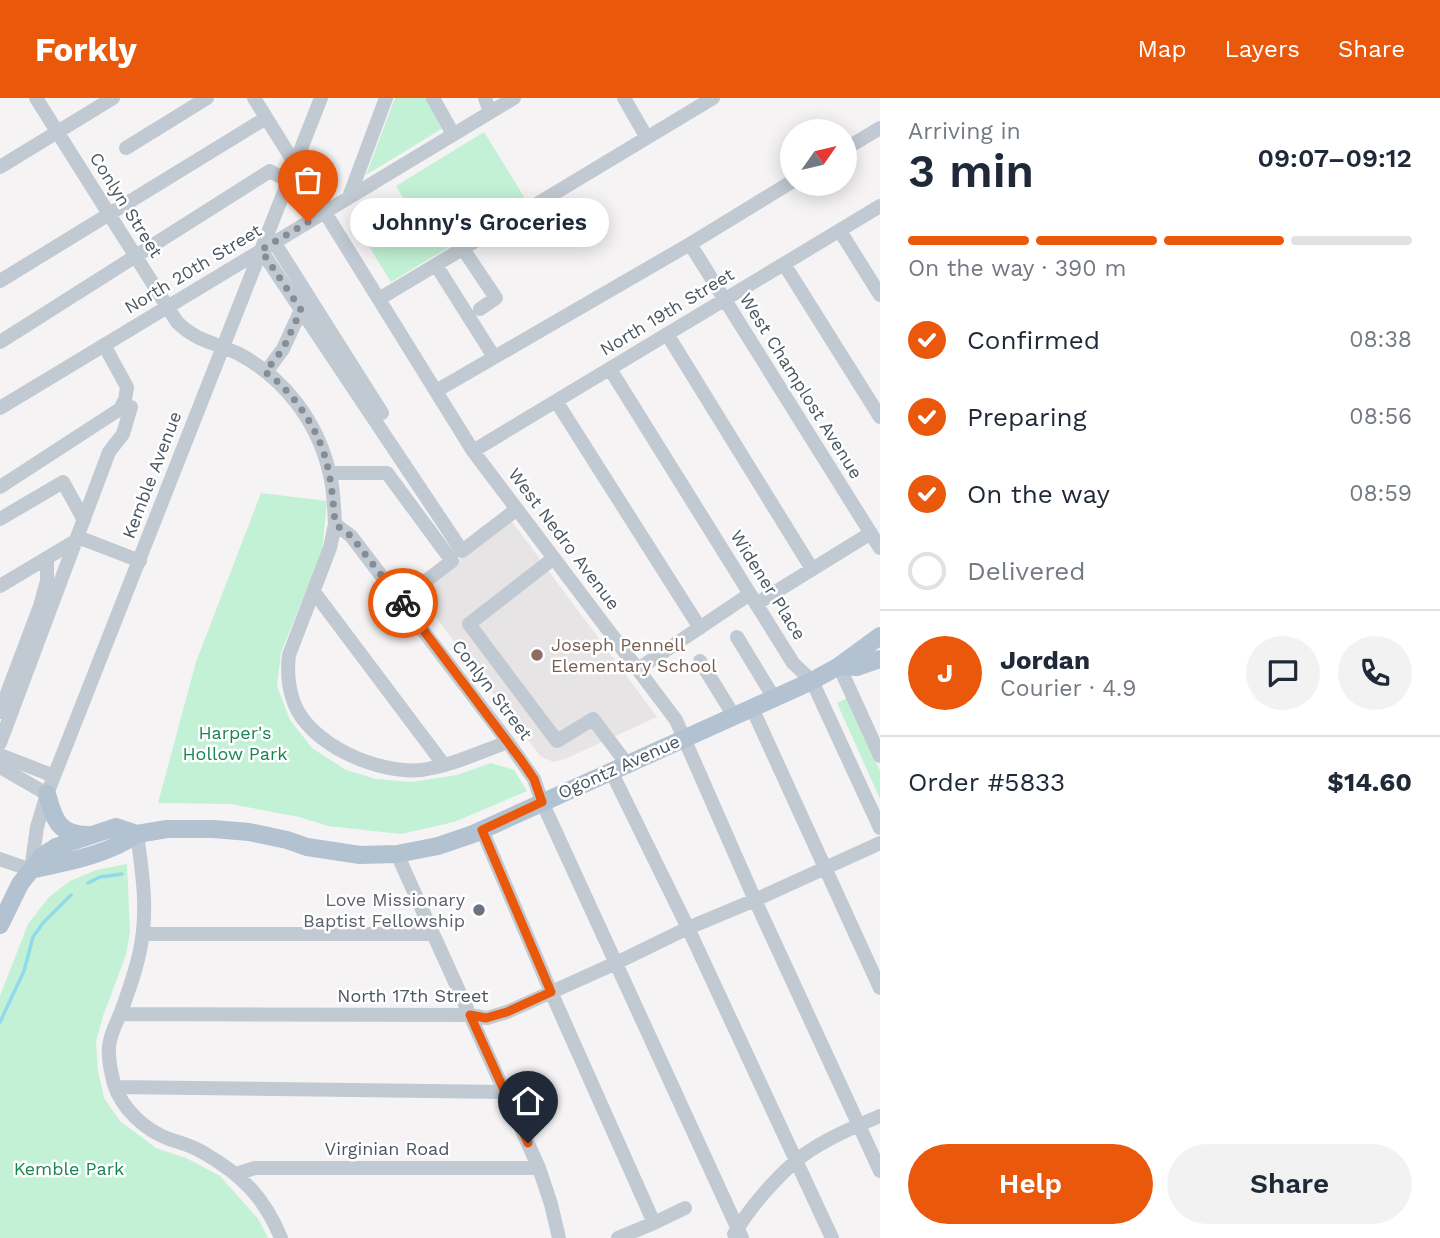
<!DOCTYPE html>
<html lang="en">
<head>
<meta charset="utf-8">
<style>
  :root { --surface:#fff; --page:#f2f2f3; --text:#1f2937; --muted:#747a83; --line:#e0e1e3; --accent:#ea580c }
  body { margin:0; font-family:"Work Sans",sans-serif; background:var(--page); color:var(--text); height:100vh; display:flex; flex-direction:column; font-size:26px; white-space:nowrap }
  * { box-sizing:border-box; margin:0 }
  p { font-size:23px; color:var(--muted) }
  .icon { flex:none; width:38px; height:38px; fill:none; stroke:currentColor; stroke-width:2; stroke-linecap:round; stroke-linejoin:round }
  .map { position:relative; flex:1; overflow:hidden }
  .drawer { display:flex; flex-direction:column; background:var(--surface); width:560px }
  .drawer>* { flex:none }
  .needle { width:46px; rotate:56deg }
  .tools { position:absolute; left:780px; top:21px; display:grid; gap:14px }
  .tools a { display:grid; place-items:center; width:77px; height:77px; border-radius:50%; background:var(--surface); box-shadow:0 4px 18px #0003; font-size:35px }
  .pin { position:absolute; display:grid; place-items:center; width:60px; height:60px; color:#fff; margin:-72px -30px; border-radius:50% 50% 50% 0; rotate:-45deg; box-shadow:0 0 7px #0007 }
  .pin .icon { rotate:45deg }
  .courier { position:absolute; display:grid; place-items:center; width:70px; height:70px; margin:-35px; border:5px solid #ea580c; border-radius:50%; background:#fff; color:#222; box-shadow:0 2px 9px #0007 }
  .bubble { position:absolute; height:49px; border-radius:24px; background:var(--surface); box-shadow:0 4px 18px #0003; font-size:23px; font-weight:600; line-height:49px; text-align:center }
  .summary em { font-style:normal; font-weight:600 }
  .summary div { display:flex; flex-direction:column-reverse }
  .summary { display:flex; align-items:center; justify-content:space-between; height:119px; padding:0 28px }
  h1 { font-size:46px; font-weight:600; line-height:52px }
  .bar { display:grid; grid-template-columns:repeat(4,1fr); gap:10px 7px; align-content:center; height:84px; padding:0 28px }
  .bar i { height:9px; border-radius:5px; background:var(--line) }
  .bar .active { background:var(--accent) }
  .bar p { grid-column:span 4 }
  .line { display:flex; align-items:center; gap:18px; padding:0 28px; border-top:2px solid var(--line) }
  .line div { flex:1 }
  .round { display:grid; place-items:center; flex:none; width:74px; height:74px; border-radius:37px; background:var(--page) }
  ol { padding:0 28px; list-style:none }
  li { display:flex; align-items:center; gap:21px; height:77px }
  li p { margin-inline-start:auto }
  li .icon { padding:7px; border-radius:50%; background:var(--accent); color:#fff; stroke-width:4 }
  li:last-child { color:var(--muted) }
  li i { width:38px; height:38px; border:4px solid var(--line); border-radius:50% }
  .action { display:flex; gap:14px; margin-top:auto; padding:14px 28px }
  .action a { flex:1; height:80px; border-radius:42px; background:var(--accent); color:#fff; font-size:28px; font-weight:600; line-height:80px; text-align:center }
  .action a+a { background:var(--page); color:var(--text) }
  header { display:flex; align-items:center; gap:42px; box-sizing:border-box; height:98px; padding:0 35px; background:var(--accent); color:#fff }
  header strong { font-size:33px }
  nav { display:flex; gap:38px; margin-inline-start:auto; font-size:24px }
  main { display:flex; flex:1; min-height:0 }
  .map>svg:first-child { display:block }
  .education { fill:#e6e4e5 }
  .green { fill:#c3f1d5 }
  .lines { fill:none; stroke-linecap:round; stroke-linejoin:round }
  .stream { stroke:#90daee; stroke-width:3.5 }
  .minor { stroke:#c1cad2; stroke-width:14 }
  .major { stroke:#b3c2d1; stroke-width:18 }
  .done { stroke:#868d94; stroke-width:7; stroke-dasharray:0 12.6 }
  .route { stroke:#ea580c; stroke-width:9 }
  .education-dot { fill:#8d6e63; stroke:#fff; stroke-width:2.5 }
  .worship-dot { fill:#6b7280; stroke:#fff; stroke-width:2.5 }
  .labels { text-anchor:middle; stroke-width:5; stroke-linejoin:round; paint-order:stroke }
  .street-label { font-size:18px; fill:#4a5661; stroke:#fff }
  .education-label { font-size:18px; fill:#785e54; stroke:#fff; text-anchor:start }
  .park-label { font-size:18px; fill:#17864f; stroke:#fff }
  .worship-label { font-size:18px; fill:#5b616d; stroke:#fff; text-anchor:end }
</style>
</head>
<body>
<header>
<strong>Forkly</strong>
<nav><a>Map</a><a>Layers</a><a>Share</a></nav>
</header>
<main>
<div class="map">
<svg width="880" height="1140" viewBox="0 0 880 1140">
  <rect width="100%" height="100%" fill="#f5f3f3"/>
  <path class="education" d="M510,421L657,619L567,660L554,664L541,659L417,494Z"/>
  <path class="green" d="M395,0H426L443,30L366,77Z
    M484,34L526,102L391,184L362,137L408,108L396,88Z
    M261,395L327,403L322,455L281,554L277,588L290,622L312,650L346,672L376,681L412,684L457,677L491,665L514,672L527,693L454,724L401,736L328,728L299,719L231,706L158,705L196,564Z
    M847,600L880,673V701L837,605Z
    M127,766L130,834L126,857L103,918L96,944L98,973L104,1000L120,1023L156,1050L186,1060L220,1078L259,1122L268,1140H0V898L28,826L49,799L70,783L96,772Z"/>
  <g class="lines">
    <path class="stream" d="M88,785L100,779L122,776
      M0,924L24,873L33,839L43,825L71,797"/>
    <path class="minor" d="M36,0L177,224C197,244 215,244 239,256C284,280 317,323 329,373C334,390 334,409 335,426L351,438L508,644L534,681L542,704L742,1140
      M254,0L473,353L676,622L755,802L880,1073
      M433,0L453,36
      M485,0L490,14
      M624,0L647,40
      M126,50L207,0
      M845,51L880,30
      M0,69L113,0
      M349,99L386,0
      M840,133L880,197
      M274,144L382,315
      M690,146L880,450
      M463,151L496,200L480,211
      M261,152L462,453L517,411
      M784,166L880,319
      M436,167L494,259
      M0,183L266,20
      M379,201L713,0
      M667,236L812,471
      M0,244L270,73L288,83
      M610,271L793,565L812,583L880,730
      M266,274L283,251L301,212
      M436,293L690,146L793,83
      M556,303L700,530
      M0,310L514,0
      M473,353L880,108
      M330,375H387L452,463L401,502
      M0,389L120,311L125,302L127,289L104,247
      M0,421L63,384L84,422
      M335,426L330,450L289,557C287,573 288,589 294,605C310,647 378,676 421,672C451,668 480,654 508,644
      M554,460L469,526L557,643L593,621L627,666
      M0,488L77,442L83,441L140,463
      M314,494L444,667
      M756,506L871,435
      M737,539L774,600
      M700,563L734,618
      M839,568L880,658
      M638,571L750,496
      M752,610L880,890
      M0,614L40,508L47,483V460
      M0,645L109,354L123,336L131,309
      M0,657L54,678
      M0,669L47,696
      M611,673L688,830L832,1140
      M482,732L551,894L654,1125L618,1140
      M137,736C142,773 148,809 141,847C137,870 129,892 121,914C116,926 110,936 109,949C108,962 111,974 114,986C122,1011 145,1032 169,1041C181,1045 193,1048 204,1055C242,1077 264,1099 281,1140
      M397,756L539,1070L551,1106L559,1140
      M0,761L31,772L37,729L47,696L321,0
      M143,836H433
      M120,916L470,917L487,920L507,914L616,865L688,830L755,802L880,745
      M115,989L506,994
      M236,1076L255,1070H539
      M654,1125L685,1110
      M734,1136C750,1109 778,1077 802,1058C825,1041 854,1029 880,1018"/>
    <path class="major" d="M839,568L857,569L880,561
      M47,696C54,721 58,737 88,737
      M31,772C65,764 108,757 137,736
      M0,827L20,786L42,758L56,749L116,729L137,736L167,731H213L249,734L287,742L307,749L360,757L397,756L438,748L473,736L812,583L839,568L880,538"/>
  </g>
  <g class="lines">
    <path class="done" d="M308,124L261,152L301,212L283,251L265,274C276,281 285,291 293,300C327,343 331,374 335,426L351,438L403,505"/>
    <path class="route" d="M403,505L521,662L534,681L542,704L482,732L551,894L507,914L486,920L470,917L528,1045"/>
  </g>
  <circle class="education-dot" cx="537" cy="557" r="7"/>
  <circle class="worship-dot" cx="479" cy="812" r="7"/>
  <g class="labels">
    <g class="street-label">
      <text transform="translate(126 107) rotate(58)" y="6">Conlyn Street</text>
      <text transform="translate(193 171) rotate(-31)" y="6">North 20th Street</text>
      <text transform="translate(667 214) rotate(-31)" y="6">North 19th Street</text>
      <text transform="translate(801 288) rotate(58)" y="6">West Champlost Avenue</text>
      <text transform="translate(152 377) rotate(-69)" y="6">Kemble Avenue</text>
      <text transform="translate(564 441) rotate(53)" y="6">West Nedro Avenue</text>
      <text transform="translate(768 487) rotate(58)" y="6">Widener Place</text>
      <text transform="translate(492 592) rotate(53)" y="6">Conlyn Street</text>
      <text transform="translate(619 669) rotate(-24)" y="6">Ogontz Avenue</text>
      <text x="413" y="904">North 17th Street</text>
      <text x="387" y="1057">Virginian Road</text>
    </g>
    <g class="education-label">
      <text x="551" y="553">Joseph Pennell<tspan x="551" dy="21">Elementary School</tspan></text>
    </g>
    <g class="park-label">
      <text x="235" y="641">Harper's<tspan x="235" dy="21">Hollow Park</tspan></text>
      <text x="69" y="1077">Kemble Park</text>
    </g>
    <g class="worship-label">
      <text x="465" y="808">Love Missionary<tspan x="465" dy="21">Baptist Fellowship</tspan></text>
    </g>
  </g>
</svg>
<div class="tools">
<a><svg class="needle" viewBox="-14 -14 28 28"><path d="M0-13l5 13h-10z" fill="#e53935"/><path d="M0 13l5-13h-10z" fill="#747a83"/></svg></a>
</div>
<div class="pin" style="left:308px;top:124px;background:#ea580c"><svg class="icon" aria-label="bag" viewBox="0 0 24 24"><path d="M5 8h14l-1 12H6zM9 8a3 3 0 0 1 6 0"/></svg></div>
<div class="pin" style="left:528px;top:1045px;background:#1f2937"><svg class="icon" aria-label="home" viewBox="0 0 24 24"><path d="M3 11l9-7 9 7M6 9v11h12V9"/></svg></div>
<div class="courier" style="left:403px;top:505px"><svg class="icon" aria-label="bike" viewBox="0 0 24 24"><circle cx="6" cy="16" r="4"/><circle cx="18" cy="16" r="4"/><path d="M6 16l4-8h5l3 8M10 8l3 8H6M13 5h3"/></svg></div>
<div class="bubble" style="left:350px;top:100px;width:259px">Johnny's Groceries</div>
</div>
<section class="drawer">
<div class="summary"><div><h1>3 min</h1><p>Arriving in</p></div><em>09:07–09:12</em></div>
<div class="bar"><i class="active"></i><i class="active"></i><i class="active"></i><i></i><p>On the way · 390 m</p></div>
<ol>
<li><svg class="icon" aria-label="check" viewBox="0 0 24 24"><path d="M5 12l5 5 9-10"/></svg>Confirmed<p>08:38</p></li>
<li><svg class="icon" aria-label="check" viewBox="0 0 24 24"><path d="M5 12l5 5 9-10"/></svg>Preparing<p>08:56</p></li>
<li><svg class="icon" aria-label="check" viewBox="0 0 24 24"><path d="M5 12l5 5 9-10"/></svg>On the way<p>08:59</p></li>
<li><i></i>Delivered</li>
</ol>
<div class="line" style="height:126px"><b class="round" style="background:var(--accent);color:#fff">J</b><div><b>Jordan</b><p>Courier · 4.9</p></div><a class="round"><svg class="icon" aria-label="chat" viewBox="0 0 24 24"><path d="M4 5h16v11H9l-5 4z"/></svg></a><a class="round"><svg class="icon" aria-label="phone" viewBox="0 0 24 24"><path d="M5 4h4l2 5-3 2q2 4 5 5l2-3 5 2v4C11 20 4 13 5 4z"/></svg></a></div>
<div class="line" style="height:91px"><div>Order #5833</div><b>$14.60</b></div>
<div class="action"><a>Help</a><a>Share</a></div>
</section>
</main>
</body>
</html>
